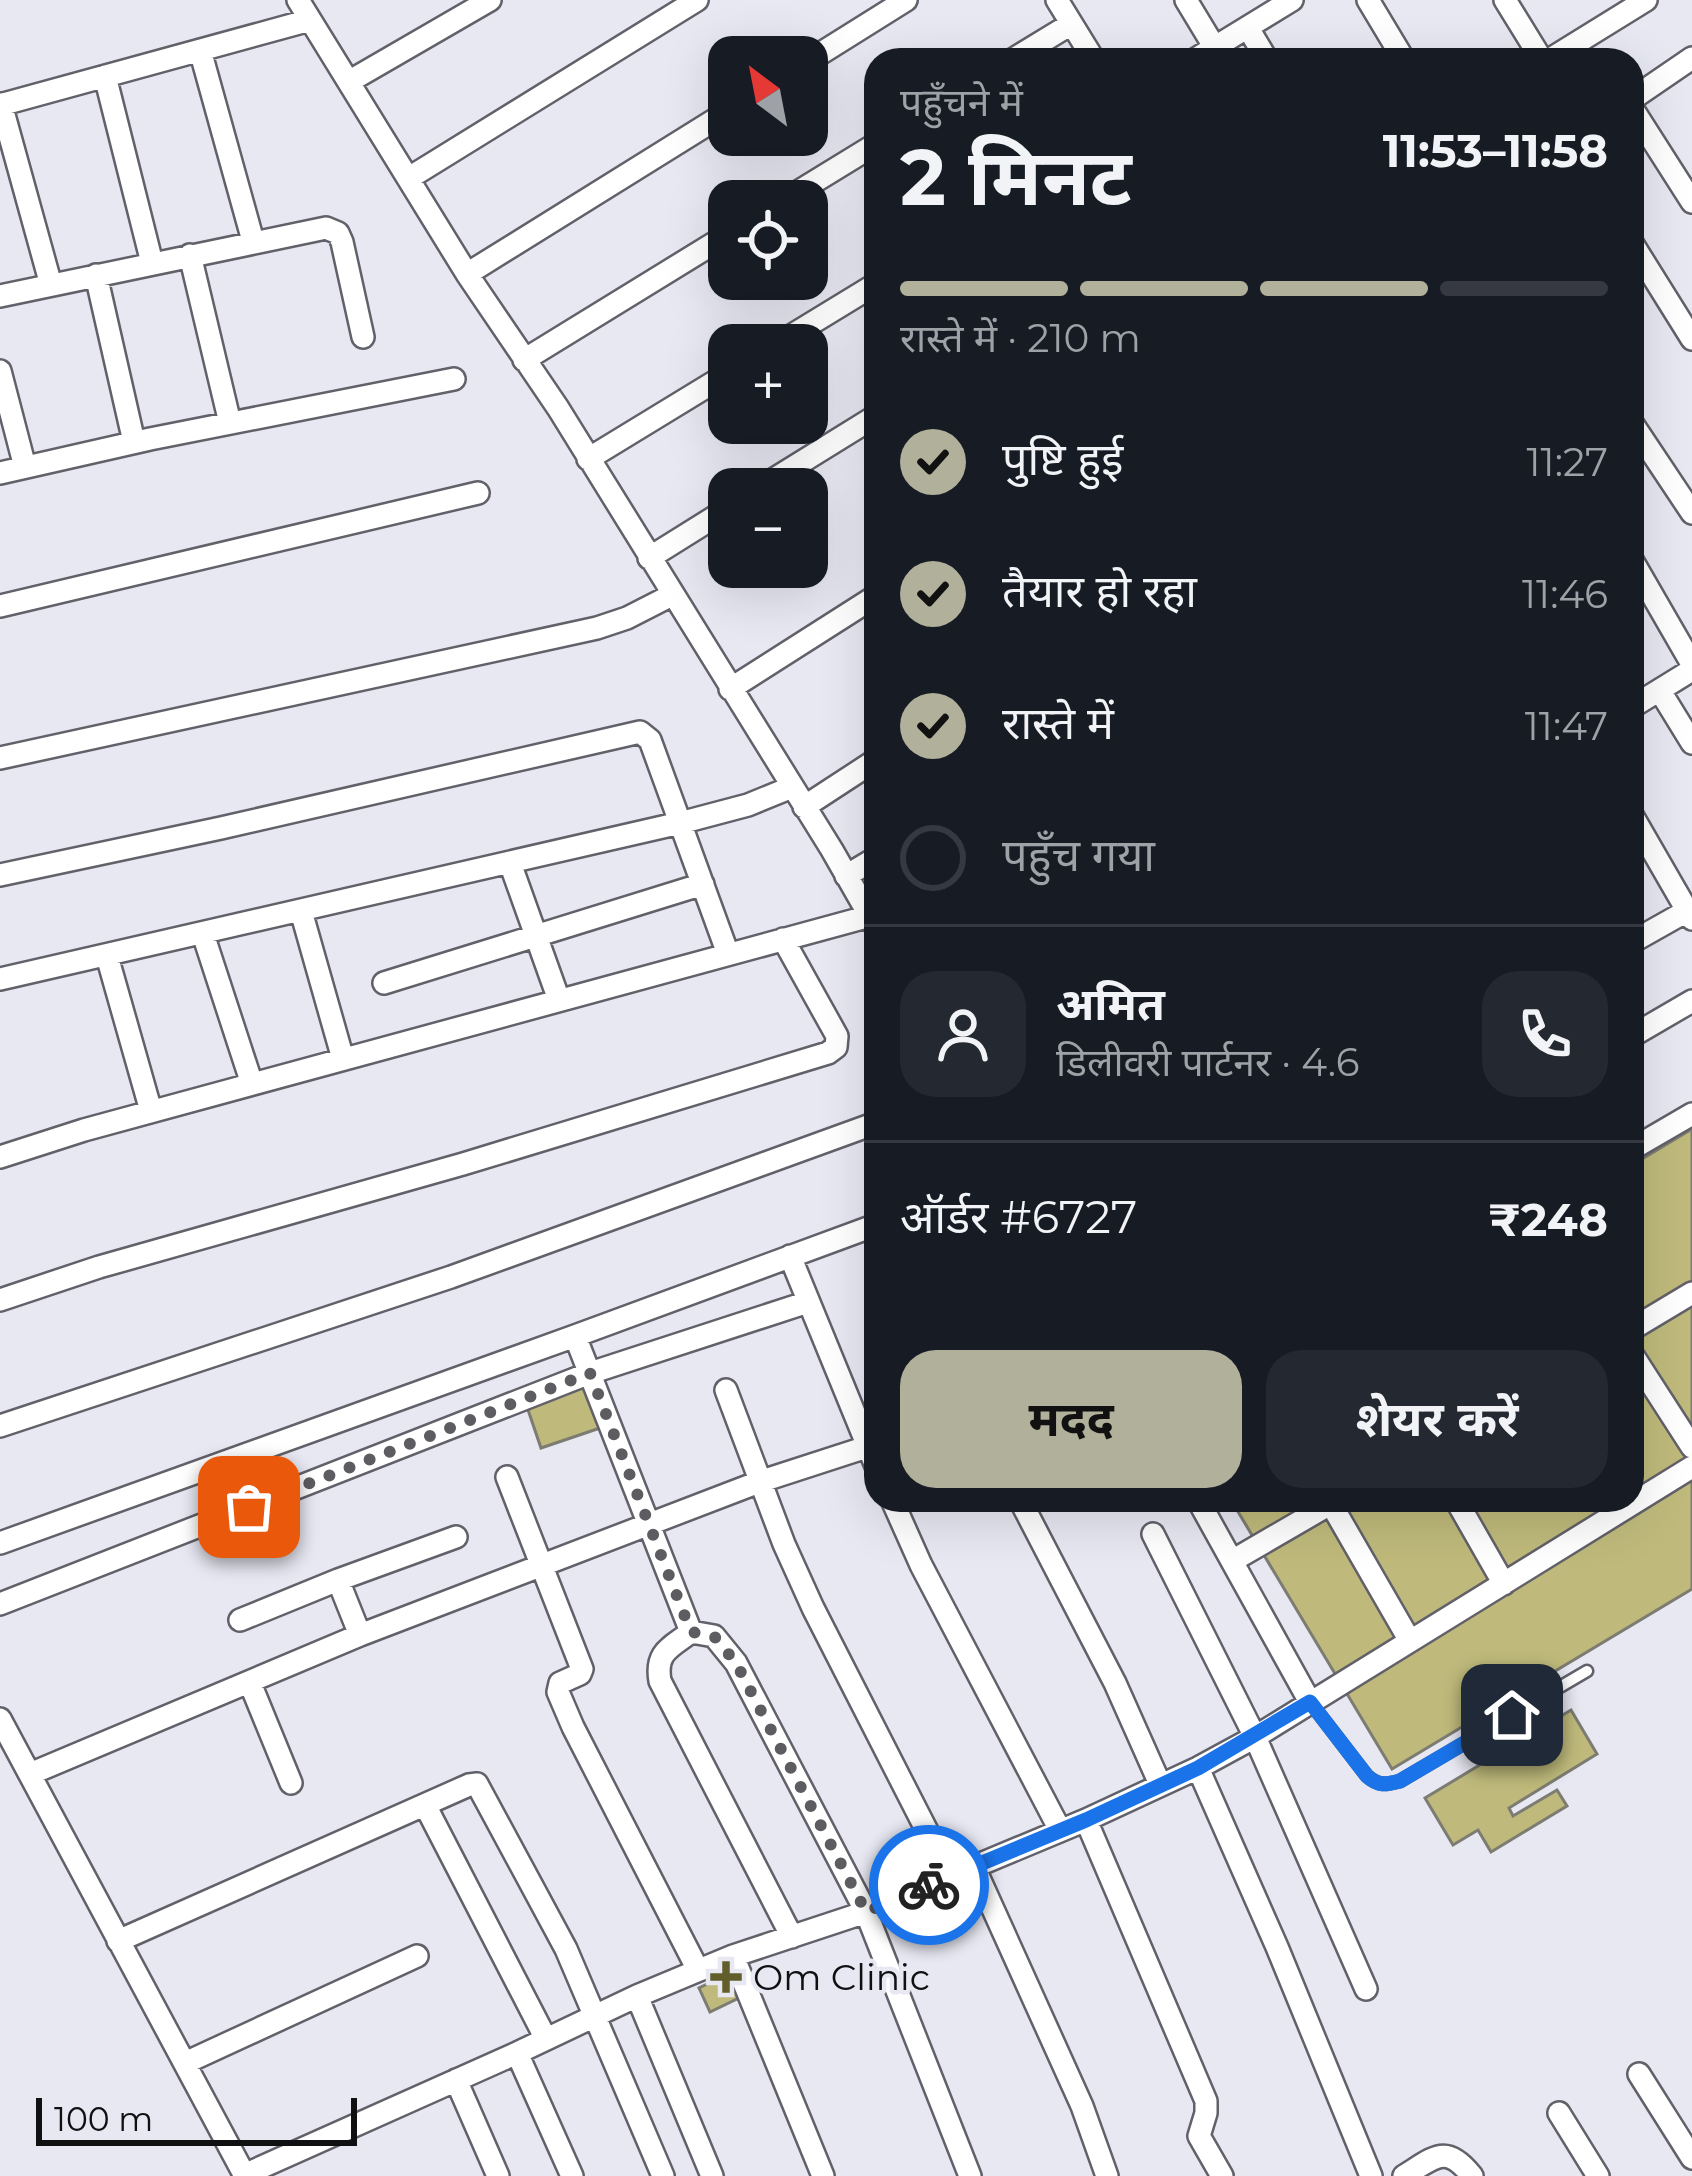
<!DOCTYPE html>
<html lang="hi">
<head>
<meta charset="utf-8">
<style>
  :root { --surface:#171b24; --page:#242831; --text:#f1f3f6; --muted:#9ea1a6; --line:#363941; --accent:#b1b09b }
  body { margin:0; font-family:Montserrat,"Noto Sans Devanagari",sans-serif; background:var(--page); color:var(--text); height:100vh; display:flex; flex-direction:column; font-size:45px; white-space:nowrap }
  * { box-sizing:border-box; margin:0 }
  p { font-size:39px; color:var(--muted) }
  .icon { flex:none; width:66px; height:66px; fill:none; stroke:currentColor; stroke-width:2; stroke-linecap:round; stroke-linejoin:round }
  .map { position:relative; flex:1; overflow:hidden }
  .side { position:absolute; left:864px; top:48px; width:780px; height:1464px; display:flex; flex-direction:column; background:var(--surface); border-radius:36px; box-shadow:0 12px 48px #0002 }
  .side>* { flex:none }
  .needle { width:78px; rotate:328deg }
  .tools { position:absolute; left:708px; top:36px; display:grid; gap:24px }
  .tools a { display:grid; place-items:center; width:120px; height:120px; border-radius:24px; background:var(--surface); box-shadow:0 12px 48px #0002; font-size:60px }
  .scale { position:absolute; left:36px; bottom:30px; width:321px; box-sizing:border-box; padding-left:12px; border:6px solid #101013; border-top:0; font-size:33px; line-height:42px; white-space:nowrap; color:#101013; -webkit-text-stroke:9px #e8e8f3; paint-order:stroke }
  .pin { position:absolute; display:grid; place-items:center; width:102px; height:102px; color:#fff; margin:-51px; border-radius:24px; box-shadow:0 6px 18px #0006 }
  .courier { position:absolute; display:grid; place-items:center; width:120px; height:120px; margin:-60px; border:9px solid #1a73e8; border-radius:50%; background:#fff; color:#222; box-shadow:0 3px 15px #0007 }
  .summary em { font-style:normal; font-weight:700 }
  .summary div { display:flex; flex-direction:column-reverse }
  .summary { display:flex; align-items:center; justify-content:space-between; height:204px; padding:0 36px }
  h1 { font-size:78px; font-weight:700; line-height:90px }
  .bar { display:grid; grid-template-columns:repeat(4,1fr); gap:18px 12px; align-content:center; height:144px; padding:0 36px }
  .bar i { height:15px; border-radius:9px; background:var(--line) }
  .bar .on { background:var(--accent) }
  .bar p { grid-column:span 4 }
  .line { display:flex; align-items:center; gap:30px; padding:0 36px; border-top:3px solid var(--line) }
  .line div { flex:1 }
  .round { display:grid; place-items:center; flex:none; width:126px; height:126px; border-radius:36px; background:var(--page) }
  ol { padding:0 36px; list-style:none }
  li { display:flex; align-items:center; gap:36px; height:132px }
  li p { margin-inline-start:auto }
  li .icon { padding:12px; border-radius:50%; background:var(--accent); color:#111; stroke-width:4 }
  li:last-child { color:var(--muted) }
  li i { width:66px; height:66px; border:6px solid var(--line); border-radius:50% }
  .primary-button { display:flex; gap:24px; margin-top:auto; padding:24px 36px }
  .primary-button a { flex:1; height:138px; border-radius:36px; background:var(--accent); color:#111; font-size:48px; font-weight:700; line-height:138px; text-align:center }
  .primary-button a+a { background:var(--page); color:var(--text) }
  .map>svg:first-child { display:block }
  .building { fill:#bfba7b; stroke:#7c7c72; stroke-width:3 }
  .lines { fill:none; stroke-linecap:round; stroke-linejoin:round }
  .lane-casing { stroke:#62616a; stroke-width:15 }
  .street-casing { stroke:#62616a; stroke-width:26 }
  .lane { stroke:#fff; stroke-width:10 }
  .street { stroke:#fff; stroke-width:21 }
  .done { stroke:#5c5c61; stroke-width:12; stroke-dasharray:0 21.6 }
  .route { stroke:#1a73e8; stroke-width:15 }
  .poi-dot { fill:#625e2b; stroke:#e8e8f3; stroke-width:4.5 }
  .labels { text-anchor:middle; stroke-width:9; stroke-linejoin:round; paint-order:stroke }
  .poi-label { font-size:36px; fill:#101013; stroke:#e8e8f3; text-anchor:start }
</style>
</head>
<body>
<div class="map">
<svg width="1692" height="2176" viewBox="0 0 1692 2176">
  <rect width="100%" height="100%" fill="#e8e8f3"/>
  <path class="building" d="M1692,1129V1589L1392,1769L1231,1500H1632V1165Z
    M592,1384L606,1426L541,1448L527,1407Z
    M1571,1710L1597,1754L1509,1808L1513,1816L1557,1790L1567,1806L1491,1852L1478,1830L1453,1845L1425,1798Z
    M930,1844L940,1867L898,1885L888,1862Z
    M732,1972L743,1996L710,2012L699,1988Z"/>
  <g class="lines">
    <defs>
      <path id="lane" d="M1310,1702L1367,1776C1379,1786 1385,1785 1400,1781L1587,1671"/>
      <path id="street" d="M298,0L467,274L558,408L832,850L876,927
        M1057,0L1094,60
        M1186,0L1215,48
        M1368,0L1404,60
        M1505,0L1542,60
        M1248,28L1267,60
        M200,50L253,241
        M1012,60L1071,24
        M1194,60L1292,0
        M1549,60L1646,0
        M807,62L906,0
        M105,76L152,263
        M350,81L490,0
        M1632,99L1692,58
        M1,104L51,285
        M0,105L310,20
        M1632,108L1692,202
        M409,178L697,0
        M783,201L876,144
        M1632,243L1692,339
        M190,255L230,423
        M467,274L729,111
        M96,275L134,442
        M0,296L326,228L338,233L342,242L363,337
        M776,345L876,284
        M524,360L729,234
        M0,371L25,467
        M1632,423L1692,513
        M588,459L729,373
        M0,473L150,439L454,379
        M758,489L876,416
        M649,558L729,508
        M1632,560L1692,664
        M0,606L478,493
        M730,689L876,596
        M1660,691L1692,743
        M1632,707L1692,670
        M0,758L597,628L627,618L672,595
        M804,807L876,760
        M1632,815L1692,919
        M510,863L559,1000
        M0,875L221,828L640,732L650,740L728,954
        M846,876L876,858
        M301,911L343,1059
        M203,934L252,1084
        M1632,942L1687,911
        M107,956L151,1111
        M0,979L680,823L748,805L792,787
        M384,983L703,884
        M1632,1036L1692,1001
        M1632,1149L1692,1114
        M0,1157L84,1130L870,916
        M790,1256L876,1466
        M0,1300L99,1267L463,1164L828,1053L836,1047L837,1036L783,939
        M1632,1329L1692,1293
        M575,1336L691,1632C670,1648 655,1652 660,1681L792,1937
        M1632,1354L1692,1447
        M726,1390L784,1544L813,1608L950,1876
        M0,1426L451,1277L876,1123
        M507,1477L582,1669L580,1674L560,1683L558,1692L573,1727L698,1970
        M892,1500L921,1565L1060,1830
        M1020,1500L1115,1683L1160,1784
        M1198,1500L1310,1702
        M1456,1500L1504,1584
        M1331,1504L1410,1641
        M1153,1534L1255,1737L1366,1989
        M0,1543L575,1336L876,1225
        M1232,1561L1337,1500
        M338,1580L360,1635
        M0,1604L590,1373L808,1302
        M240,1620L338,1580L456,1537
        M691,1632L714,1636L736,1663L866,1912L970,2176
        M250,1683L291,1783
        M0,1719L245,2176
        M1198,1768L1277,1947L1371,2176
        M30,1774L360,1635L759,1482L876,1444
        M425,1805L546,2039
        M1086,1820L1206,2101V2113L1199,2136L1222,2176
        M974,1867L1082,2106L1107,2176
        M118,1941L469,1785L477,1784L566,1949L663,2176
        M733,1956L823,2176
        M637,1996L712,2176
        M517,2053L572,2176
        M185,2063L417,1956
        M1639,2074L1692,2158
        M456,2080L498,2176
        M1559,2113L1598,2176
        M244,2175L517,2053L637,1996L733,1956L866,1912L1086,1820L1198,1768L1255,1737L1692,1467
        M1404,2176C1435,2157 1446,2143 1472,2176"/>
    </defs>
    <use href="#lane" class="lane-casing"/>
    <use href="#street" class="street-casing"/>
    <use href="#lane" class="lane"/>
    <use href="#street" class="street"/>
  </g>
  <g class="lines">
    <path class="done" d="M249,1507L590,1373L691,1632L714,1636L736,1663L866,1912L929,1885"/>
    <path class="route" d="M929,1885L1086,1820L1198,1768L1310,1702L1367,1776C1378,1786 1385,1785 1400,1781L1512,1715"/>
  </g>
  <path class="poi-dot" d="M720 1959h12v12h12v12h-12v12h-12v-12h-12v-12h12z"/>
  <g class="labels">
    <g class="poi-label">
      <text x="753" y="1990">Om Clinic</text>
    </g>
  </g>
</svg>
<div class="tools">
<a><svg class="needle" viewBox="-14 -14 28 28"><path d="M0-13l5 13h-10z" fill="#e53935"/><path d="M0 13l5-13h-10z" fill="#9ea1a6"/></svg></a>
<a><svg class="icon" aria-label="locate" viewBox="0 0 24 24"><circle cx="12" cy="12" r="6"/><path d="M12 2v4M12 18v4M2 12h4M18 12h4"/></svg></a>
<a>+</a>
<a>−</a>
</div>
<div class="scale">100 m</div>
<div class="pin" style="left:249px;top:1507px;background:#ea580c"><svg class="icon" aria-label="bag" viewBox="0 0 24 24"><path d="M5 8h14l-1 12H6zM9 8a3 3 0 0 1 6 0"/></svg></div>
<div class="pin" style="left:1512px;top:1715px;background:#1f2937"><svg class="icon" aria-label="home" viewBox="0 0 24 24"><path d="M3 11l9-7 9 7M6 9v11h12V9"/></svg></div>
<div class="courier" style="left:929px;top:1885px"><svg class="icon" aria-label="bike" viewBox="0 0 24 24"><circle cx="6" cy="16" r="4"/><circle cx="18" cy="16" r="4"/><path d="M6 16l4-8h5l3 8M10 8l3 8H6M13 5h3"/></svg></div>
<section class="side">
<div class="summary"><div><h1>2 मिनट</h1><p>पहुँचने में</p></div><em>11:53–11:58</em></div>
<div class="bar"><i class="on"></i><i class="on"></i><i class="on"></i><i></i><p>रास्ते में · 210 m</p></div>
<ol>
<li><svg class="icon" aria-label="check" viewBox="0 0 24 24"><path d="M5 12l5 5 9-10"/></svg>पुष्टि हुई<p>11:27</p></li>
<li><svg class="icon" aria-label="check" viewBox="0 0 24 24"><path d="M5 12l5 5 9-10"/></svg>तैयार हो रहा<p>11:46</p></li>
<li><svg class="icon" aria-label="check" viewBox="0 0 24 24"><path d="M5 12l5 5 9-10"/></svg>रास्ते में<p>11:47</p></li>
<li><i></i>पहुँच गया</li>
</ol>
<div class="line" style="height:216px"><a class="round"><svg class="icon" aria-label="person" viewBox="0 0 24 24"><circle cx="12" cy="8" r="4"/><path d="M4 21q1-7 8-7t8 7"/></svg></a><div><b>अमित</b><p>डिलीवरी पार्टनर · 4.6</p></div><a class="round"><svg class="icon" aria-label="phone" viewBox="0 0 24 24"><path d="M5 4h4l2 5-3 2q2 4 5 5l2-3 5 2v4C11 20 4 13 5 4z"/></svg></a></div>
<div class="line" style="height:156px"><div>ऑर्डर #6727</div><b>₹248</b></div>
<div class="primary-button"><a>मदद</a><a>शेयर करें</a></div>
</section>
</div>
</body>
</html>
